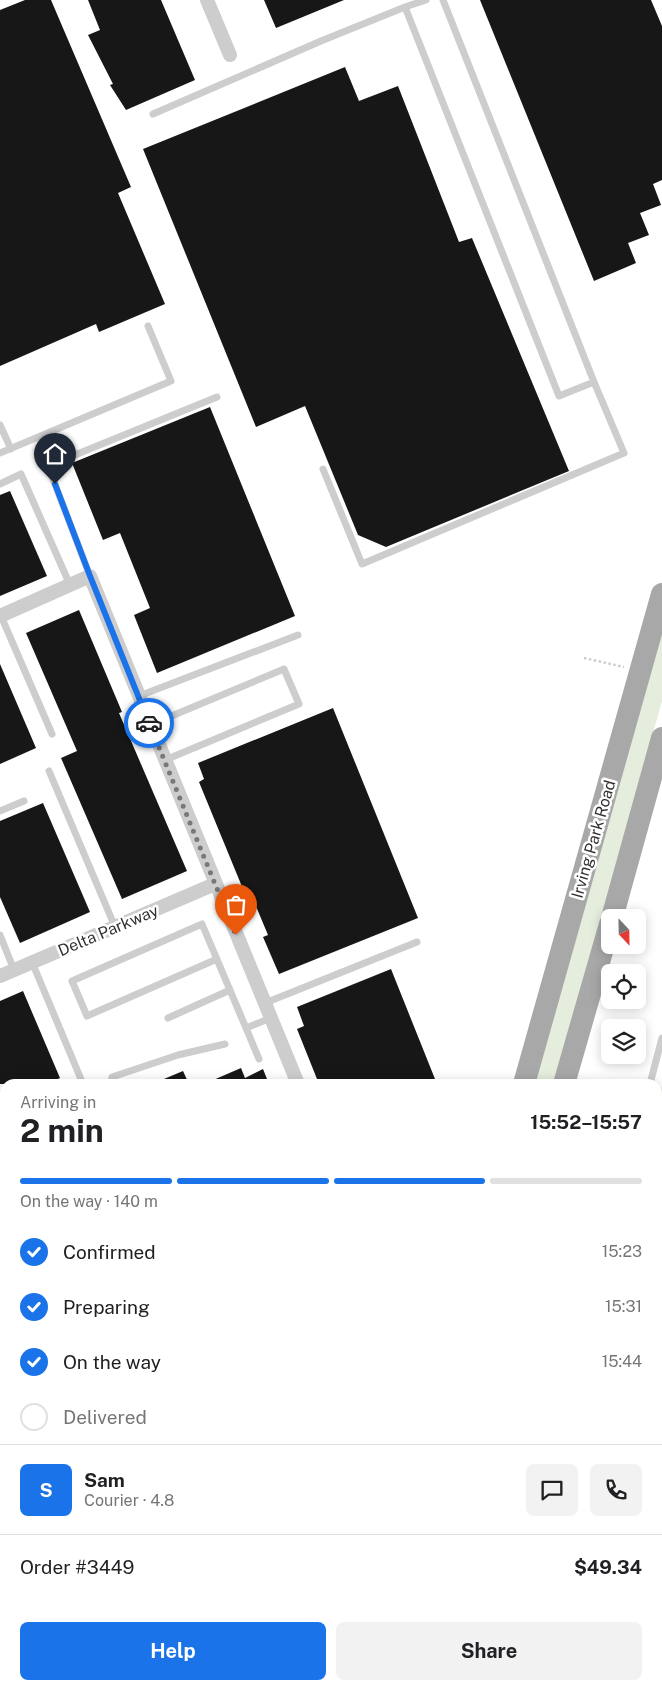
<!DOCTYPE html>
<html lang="en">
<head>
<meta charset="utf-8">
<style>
  :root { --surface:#fff; --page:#f2f2f2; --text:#202124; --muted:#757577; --line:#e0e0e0; --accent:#1a73e8 }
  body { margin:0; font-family:"Public Sans",sans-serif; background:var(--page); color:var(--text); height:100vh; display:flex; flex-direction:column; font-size:19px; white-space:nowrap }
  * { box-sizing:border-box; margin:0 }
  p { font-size:16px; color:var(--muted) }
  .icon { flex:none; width:28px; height:28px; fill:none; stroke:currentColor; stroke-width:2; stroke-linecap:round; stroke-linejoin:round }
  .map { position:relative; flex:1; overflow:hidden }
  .details { position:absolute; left:0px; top:1079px; width:662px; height:611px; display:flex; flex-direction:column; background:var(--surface); border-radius:15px 15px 0 0; box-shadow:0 2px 12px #0003 }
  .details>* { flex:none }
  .needle { width:32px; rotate:158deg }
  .controls { position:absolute; left:601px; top:909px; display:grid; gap:10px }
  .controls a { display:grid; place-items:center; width:45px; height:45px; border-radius:8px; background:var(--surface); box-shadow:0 2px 12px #0003; font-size:25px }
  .pin { position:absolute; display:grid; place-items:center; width:42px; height:42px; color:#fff; margin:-51px -21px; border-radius:50% 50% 50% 0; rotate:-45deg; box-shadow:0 0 5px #0007 }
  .pin .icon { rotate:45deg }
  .courier { position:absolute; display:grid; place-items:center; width:50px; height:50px; margin:-25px; border:4px solid #1a73e8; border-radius:50%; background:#fff; color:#222; box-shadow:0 1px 6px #0007 }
  .head em { font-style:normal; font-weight:700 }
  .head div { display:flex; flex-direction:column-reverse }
  .head { display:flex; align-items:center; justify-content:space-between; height:85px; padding:0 20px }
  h1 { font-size:32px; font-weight:700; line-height:38px }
  .bar { display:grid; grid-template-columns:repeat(4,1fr); gap:8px 5px; align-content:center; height:60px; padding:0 20px }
  .bar i { height:6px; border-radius:4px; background:var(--line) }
  .bar .on { background:var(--accent) }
  .bar p { grid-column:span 4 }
  .line { display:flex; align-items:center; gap:12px; padding:0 20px; border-top:1px solid var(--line) }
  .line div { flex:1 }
  .round { display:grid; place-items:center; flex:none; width:52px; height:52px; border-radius:8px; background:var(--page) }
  ol { padding:0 20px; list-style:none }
  li { display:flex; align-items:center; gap:15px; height:55px }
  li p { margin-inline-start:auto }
  li .icon { padding:5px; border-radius:50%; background:var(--accent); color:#fff; stroke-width:4 }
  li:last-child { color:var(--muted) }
  li i { width:28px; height:28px; border:2px solid var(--line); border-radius:50% }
  .action { display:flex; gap:10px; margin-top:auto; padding:10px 20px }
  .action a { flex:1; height:58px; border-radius:8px; background:var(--accent); color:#fff; font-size:20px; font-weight:700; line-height:58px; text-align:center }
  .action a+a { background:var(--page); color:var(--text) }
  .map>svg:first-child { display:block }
  .green { fill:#e5eedd }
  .building { fill:#171717 }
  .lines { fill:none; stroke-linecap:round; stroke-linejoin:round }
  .path { stroke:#cdcdcd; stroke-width:2.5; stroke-dasharray:2.5 2.5; stroke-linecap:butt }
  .service { stroke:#cdcdcd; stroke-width:7 }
  .minor { stroke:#cdcdcd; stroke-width:14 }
  .primary { stroke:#a8a8a8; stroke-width:22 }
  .done { stroke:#787878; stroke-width:5; stroke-dasharray:0 9 }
  .route { stroke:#1a73e8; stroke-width:6 }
  .labels { text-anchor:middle; stroke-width:5; stroke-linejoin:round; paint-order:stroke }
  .street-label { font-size:16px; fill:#303030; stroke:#fff }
</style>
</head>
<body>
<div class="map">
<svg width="662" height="1689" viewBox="0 0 662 1689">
  <rect width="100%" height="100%" fill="#fff"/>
  <path class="green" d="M662,629V701L556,1080L554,1084H535Z
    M662,1087V1689H414L415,1685H658V1103Z
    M5,1436V1510H0V1437Z"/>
  <path class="building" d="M25,0H51L131,187L118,193L165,304L99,332L96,324L0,366V10Z
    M88,0H161L195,80L126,110L110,85L113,84L88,35L100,30Z
    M264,0H344L276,28Z
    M480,0H651L662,26V180L653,184L661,205L640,213L649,235L628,243L636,263L594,281Z
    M345,67L359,101L398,86L459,242L472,238L569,471L386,547L358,535L305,406L256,427L143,149Z
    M210,407L295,616L157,673L134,615L150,608L120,533L103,540L72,463Z
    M10,491L47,576L0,596V495Z
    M79,610L122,712L119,713L187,871L122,899L61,758L77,751L26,633Z
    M0,664L36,748L0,764Z
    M333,708L418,918L279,974L263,937L268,935L250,892L245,894L199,782L204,779L198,763Z
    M43,803L90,912L20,943L0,897V821Z
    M391,969L435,1079L425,1084H319L297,1029L304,1026L297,1007Z
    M23,991L60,1078L47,1084H0V1001Z
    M241,1068L245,1078L263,1069L269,1084H204Z
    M183,1071L189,1084H152Z"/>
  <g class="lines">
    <path class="path" d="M584,658L624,667"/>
    <path class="service" d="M426,0L405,7L559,396L594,382L443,0
      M153,114L321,41L405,7
      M0,425L11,449
      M0,453L171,381L148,326
      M323,469L362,564L624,453L594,382
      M0,484L21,474L70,585
      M90,576L48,466L217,397
      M1,616L52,734
      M139,696L298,635
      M150,725L284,669L299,704L165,760
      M49,771L115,927
      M0,811L24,801
      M0,935L14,970
      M217,959L87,1016L72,981L202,924L246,1028L271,1018
      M32,962L83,1084
      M265,1003L417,942
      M168,1018L230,990
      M246,1028L259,1059
      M111,1084L112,1077L178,1055L225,1044
      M650,1084L662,1038
      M0,1121L5,1119
      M0,1153L5,1151
      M0,1311L5,1309
      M0,1424L5,1422"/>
    <path class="minor" d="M207,0L230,55
      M0,616L90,576L298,1084
      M0,976L215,884
      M0,1348L5,1360
      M92,1689L93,1685"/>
    <path class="primary" d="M612,918L662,738
      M524,1084L662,594
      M564,1084L610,924
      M0,1527H5
      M0,1565L5,1564"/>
  </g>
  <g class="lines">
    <path class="done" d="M149,723L236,935"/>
    <path class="route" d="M55,484L90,576L149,723"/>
  </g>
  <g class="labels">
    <g class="street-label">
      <text transform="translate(593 839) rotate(-74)" y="6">Irving Park Road</text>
      <text transform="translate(108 930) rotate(-23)" y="6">Delta Parkway</text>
    </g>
  </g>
</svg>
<div class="controls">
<a><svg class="needle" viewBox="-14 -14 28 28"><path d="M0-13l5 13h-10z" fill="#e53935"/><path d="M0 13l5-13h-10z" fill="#757577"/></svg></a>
<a><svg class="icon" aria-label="locate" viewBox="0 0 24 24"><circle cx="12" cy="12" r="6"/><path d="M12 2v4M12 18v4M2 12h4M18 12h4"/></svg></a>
<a><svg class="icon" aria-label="layers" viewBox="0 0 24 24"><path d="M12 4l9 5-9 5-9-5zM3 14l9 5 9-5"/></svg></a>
</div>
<div class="pin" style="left:236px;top:935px;background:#ea580c"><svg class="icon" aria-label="bag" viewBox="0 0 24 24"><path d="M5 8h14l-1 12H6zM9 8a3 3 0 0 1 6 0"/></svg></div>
<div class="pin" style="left:55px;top:484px;background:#1f2937"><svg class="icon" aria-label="home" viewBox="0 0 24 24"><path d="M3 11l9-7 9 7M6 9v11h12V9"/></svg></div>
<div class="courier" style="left:149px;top:723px"><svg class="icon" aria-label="car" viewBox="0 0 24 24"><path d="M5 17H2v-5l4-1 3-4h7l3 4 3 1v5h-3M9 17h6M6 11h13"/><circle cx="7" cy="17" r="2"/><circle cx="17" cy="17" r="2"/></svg></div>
<section class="details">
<div class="head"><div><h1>2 min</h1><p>Arriving in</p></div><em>15:52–15:57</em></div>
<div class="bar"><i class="on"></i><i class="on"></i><i class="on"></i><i></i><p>On the way · 140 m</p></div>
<ol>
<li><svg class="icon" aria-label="check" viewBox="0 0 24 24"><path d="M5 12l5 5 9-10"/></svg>Confirmed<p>15:23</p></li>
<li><svg class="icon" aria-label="check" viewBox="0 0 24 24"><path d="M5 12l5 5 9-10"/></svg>Preparing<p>15:31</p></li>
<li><svg class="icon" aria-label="check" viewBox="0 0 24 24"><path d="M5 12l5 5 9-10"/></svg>On the way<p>15:44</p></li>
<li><i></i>Delivered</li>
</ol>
<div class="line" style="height:90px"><b class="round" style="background:var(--accent);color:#fff">S</b><div><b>Sam</b><p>Courier · 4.8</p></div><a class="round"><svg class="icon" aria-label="chat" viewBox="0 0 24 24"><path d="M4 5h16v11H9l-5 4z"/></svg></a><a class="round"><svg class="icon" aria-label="phone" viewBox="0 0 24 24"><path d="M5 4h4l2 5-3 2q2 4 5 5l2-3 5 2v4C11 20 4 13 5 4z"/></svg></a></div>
<div class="line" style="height:65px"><div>Order #3449</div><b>$49.34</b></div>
<div class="action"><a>Help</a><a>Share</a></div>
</section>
</div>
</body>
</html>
